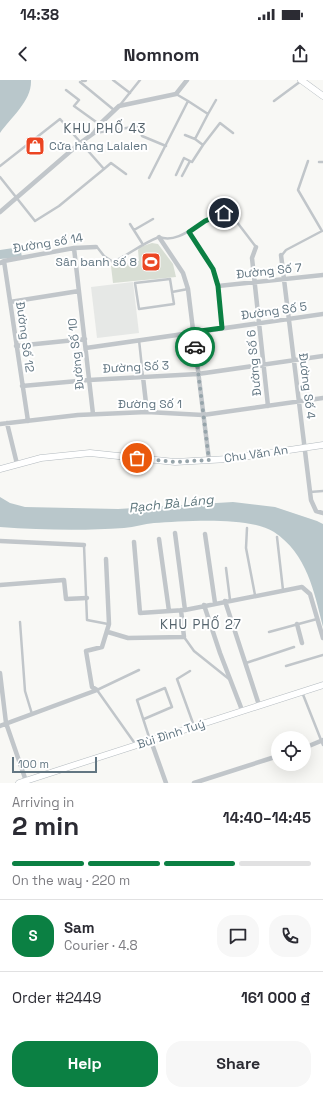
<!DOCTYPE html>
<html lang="en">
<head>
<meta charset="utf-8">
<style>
  :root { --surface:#fff; --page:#f7f7f7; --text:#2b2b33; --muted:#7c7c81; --line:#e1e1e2; --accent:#0b8043 }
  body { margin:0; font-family:"Space Grotesk",sans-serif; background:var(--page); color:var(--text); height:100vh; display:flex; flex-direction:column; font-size:15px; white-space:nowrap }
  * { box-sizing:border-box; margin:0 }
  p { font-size:13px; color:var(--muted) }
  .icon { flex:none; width:22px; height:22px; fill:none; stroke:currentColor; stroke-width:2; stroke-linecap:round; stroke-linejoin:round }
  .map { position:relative; height:703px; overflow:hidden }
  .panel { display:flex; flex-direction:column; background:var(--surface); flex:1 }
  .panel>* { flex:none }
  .buttons { position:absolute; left:271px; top:651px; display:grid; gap:8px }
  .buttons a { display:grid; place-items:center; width:40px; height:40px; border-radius:50%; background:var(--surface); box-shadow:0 4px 16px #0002; font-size:20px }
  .scale { position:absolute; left:12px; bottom:10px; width:85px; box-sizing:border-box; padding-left:4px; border:2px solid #627682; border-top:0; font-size:11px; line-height:14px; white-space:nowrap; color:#627682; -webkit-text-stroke:3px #fff; paint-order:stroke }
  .pin { position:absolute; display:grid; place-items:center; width:34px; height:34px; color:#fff; margin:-17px; border:2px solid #fff; border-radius:50%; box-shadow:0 1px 4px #0007 }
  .courier { position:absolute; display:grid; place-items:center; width:40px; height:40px; margin:-20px; border:3px solid #0b8043; border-radius:50%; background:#fff; color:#222; box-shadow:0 1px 5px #0007 }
  .overview em { font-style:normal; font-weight:700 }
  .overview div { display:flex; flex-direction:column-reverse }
  .overview { display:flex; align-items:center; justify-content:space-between; height:68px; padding:0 12px }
  h1 { font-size:26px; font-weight:700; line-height:30px }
  .bar { display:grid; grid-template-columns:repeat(4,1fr); gap:6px 4px; align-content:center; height:48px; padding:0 12px }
  .bar i { height:5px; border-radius:3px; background:var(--line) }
  .bar .selected { background:var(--accent) }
  .bar p { grid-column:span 4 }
  .line { display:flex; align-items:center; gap:10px; padding:0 12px; border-top:1px solid var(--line) }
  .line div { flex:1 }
  .round { display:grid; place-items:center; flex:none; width:42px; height:42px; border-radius:16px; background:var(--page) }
  .cta { display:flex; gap:8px; margin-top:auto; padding:8px 12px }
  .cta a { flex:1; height:46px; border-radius:16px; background:var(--accent); color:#fff; font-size:16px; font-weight:700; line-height:46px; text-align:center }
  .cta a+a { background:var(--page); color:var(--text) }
  .status { display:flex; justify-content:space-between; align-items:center; height:28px; padding:0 20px; background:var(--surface); direction:ltr }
  .status svg { height:11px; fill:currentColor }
  header { display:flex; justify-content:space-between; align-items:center; height:52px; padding:0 12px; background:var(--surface); font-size:18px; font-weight:700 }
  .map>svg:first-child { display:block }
  .built { fill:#e6e8e6 }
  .green { fill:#d8ded4 }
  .water { fill:#b9c7cb }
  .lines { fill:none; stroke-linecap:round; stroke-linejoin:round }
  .secondary-casing { stroke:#b3babf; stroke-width:7 }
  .lane { stroke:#c1c6ca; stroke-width:2.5 }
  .street { stroke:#c1c6ca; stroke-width:4.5 }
  .secondary { stroke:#fff; stroke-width:6 }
  .done { stroke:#96a4aa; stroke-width:4; stroke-dasharray:0 7.2 }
  .route { stroke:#0b8043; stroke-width:5 }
  .labels { text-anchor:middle; stroke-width:4; stroke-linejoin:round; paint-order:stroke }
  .poi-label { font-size:12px; fill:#627682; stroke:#fff; text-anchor:start }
  .street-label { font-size:12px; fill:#627682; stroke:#fff }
  .neighbourhood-label { font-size:13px; letter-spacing:1px; fill:#54636c; stroke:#fff }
  .water-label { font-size:13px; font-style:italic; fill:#5d767c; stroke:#fff }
</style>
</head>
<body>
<div class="status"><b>14:38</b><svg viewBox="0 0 49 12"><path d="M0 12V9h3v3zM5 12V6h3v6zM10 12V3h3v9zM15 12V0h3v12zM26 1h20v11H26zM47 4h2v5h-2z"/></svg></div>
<header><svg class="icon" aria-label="back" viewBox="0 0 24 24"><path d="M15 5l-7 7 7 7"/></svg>Nomnom<svg class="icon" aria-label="share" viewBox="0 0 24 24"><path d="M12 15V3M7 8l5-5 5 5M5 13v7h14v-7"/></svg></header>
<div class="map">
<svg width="323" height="703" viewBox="0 0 323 703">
  <rect width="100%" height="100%" fill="#f8f8f5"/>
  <path class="built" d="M133,202L139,253L97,258L91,207Z"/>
  <path class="green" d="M152,163L158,164L173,184L176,197L113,203L111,186L139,181L138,170L140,167Z"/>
  <path class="water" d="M0,0H31C32,21 11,37 0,53Z
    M20,167L22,177L0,179V170Z
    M0,417L10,423L25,427L118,429L233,422L275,427L317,441L323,444V547C314,511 307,474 274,452C250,436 184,441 154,443C144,444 135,447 124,448C83,451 41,450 0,447Z"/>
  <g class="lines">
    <defs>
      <path id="secondary" d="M301,0L323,16
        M0,389L41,378L90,373L175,382L228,379L323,365
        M19,703L323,605"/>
    </defs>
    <use href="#secondary" class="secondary-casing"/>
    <path class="lane" d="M113,0L130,13
      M80,2L114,30
      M66,10L79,20L74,26L99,44
      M274,21L301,1
      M120,25L140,0
      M208,34L216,20
      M95,53L139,46L142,56L166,66
      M185,55L195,59
      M203,65L220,43L233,53
      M308,81L298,110L322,151
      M319,82H323
      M0,86L60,39L104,89L59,126L35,141L0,97
      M104,89L111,83L126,94
      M176,95L184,78L192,82L203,65L195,59L208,34L188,21
      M182,96L190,81
      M149,98L188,21L176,14
      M130,144L142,163
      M134,150L153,139
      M189,152L213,189L218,206L222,248
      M97,167L104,176L113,182C130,174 141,164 159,157C185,166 205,130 230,133L256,167
      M282,175L286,170L322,151
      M170,199L174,224L139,229L135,203Z
      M172,212L188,209
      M139,260L143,297
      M310,412L323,411
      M247,448L246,468L255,515
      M277,457L283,510
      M84,465L87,540L108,544
      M226,488L230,520
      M20,542L25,611L32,634
      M269,552L317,539
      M184,557L194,571L229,599
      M246,583L294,567
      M286,586L323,575
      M190,591L177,599L194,646
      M302,612L323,665
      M144,639L172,627L165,608L137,620L150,660
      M136,665L97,610L139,590"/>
    <path class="street" d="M83,0H85
      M0,132L80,63L94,53L100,44L119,26L176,14L187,0
      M159,157L183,193L188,209L209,380
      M256,167L252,178L268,326
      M74,168L93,334
      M281,175L311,420L316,431L323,433
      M4,181L74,168L96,167
      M0,183L4,181L28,341
      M218,206L323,195
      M10,222L79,211
      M16,266L85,259
      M86,268L323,234
      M143,297L147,332
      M22,306L89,300L198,294L323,276
      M7,343L17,384
      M0,344L78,335L147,332L203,335L323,318
      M175,453L185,530
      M205,454L215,523
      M159,459L169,531
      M0,461L84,465
      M134,462L140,533L185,530L302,507L310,514L323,558
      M0,505L64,500L66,519L87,518
      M225,521L259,625
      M204,525L220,573L242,630
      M297,544L302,563
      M108,552L128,558L184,557L181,530
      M0,593L6,643L26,701
      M97,610L92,607L86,571L102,567L109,544L106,479
      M0,646L97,610
      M151,661L166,703
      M304,668L323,660
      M194,703L278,676"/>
    <use href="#secondary" class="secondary"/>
  </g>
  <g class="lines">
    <path class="done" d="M137,378L175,382L209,380L195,267"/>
    <path class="route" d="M195,267L193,252L222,248L218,206L213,189L189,152L205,141L224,133"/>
  </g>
  <defs>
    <symbol id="shop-square" viewBox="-11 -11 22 22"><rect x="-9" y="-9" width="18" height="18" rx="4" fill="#eb4522" stroke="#fff"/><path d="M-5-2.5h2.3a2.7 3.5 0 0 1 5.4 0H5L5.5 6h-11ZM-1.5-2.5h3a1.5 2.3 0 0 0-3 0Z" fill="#fff"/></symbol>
    <symbol id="stadium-square" viewBox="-11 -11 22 22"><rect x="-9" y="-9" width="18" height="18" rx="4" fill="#eb4522" stroke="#fff"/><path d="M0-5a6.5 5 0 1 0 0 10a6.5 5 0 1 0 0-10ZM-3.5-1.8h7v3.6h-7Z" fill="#fff"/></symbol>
  </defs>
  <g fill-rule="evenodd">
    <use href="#shop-square" x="24" y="55" width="22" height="22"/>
    <use href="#stadium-square" x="140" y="171" width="22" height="22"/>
  </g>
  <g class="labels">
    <g class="poi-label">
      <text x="49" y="70">Cửa hàng Lalalen</text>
      <text x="137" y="186" text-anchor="end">Sân banh số 8</text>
    </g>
    <g class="street-label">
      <text transform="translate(48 163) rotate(-9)" y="4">Đường số 14</text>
      <text transform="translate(269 191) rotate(-6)" y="4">Đường Số 7</text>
      <text transform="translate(274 231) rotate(-8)" y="4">Đường Số 5</text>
      <text transform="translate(25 257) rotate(82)" y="4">Đường Số 12</text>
      <text transform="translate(76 274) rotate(-96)" y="4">Đường Số 10</text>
      <text transform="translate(254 283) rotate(-95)" y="4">Đường Số 6</text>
      <text transform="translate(136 287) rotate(-3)" y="4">Đường Số 3</text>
      <text transform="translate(307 306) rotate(83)" y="4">Đường Số 4</text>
      <text x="150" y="328">Đường Số 1</text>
      <text transform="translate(256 374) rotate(-8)" y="4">Chu Văn An</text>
      <text transform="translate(171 654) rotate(-18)" y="4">Bùi Đình Tuý</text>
    </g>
    <g class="neighbourhood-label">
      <text x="105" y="53">KHU PHỐ 43</text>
      <text x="201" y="549">KHU PHỐ 27</text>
    </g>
    <g class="water-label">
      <text transform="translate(171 423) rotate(-6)" y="5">Rạch Bà Láng</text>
    </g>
  </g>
</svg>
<div class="buttons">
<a><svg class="icon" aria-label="locate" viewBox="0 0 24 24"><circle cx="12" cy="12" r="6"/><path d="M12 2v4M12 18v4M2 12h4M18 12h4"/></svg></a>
</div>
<div class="scale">100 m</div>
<div class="pin" style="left:137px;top:378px;background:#ea580c"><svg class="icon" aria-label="bag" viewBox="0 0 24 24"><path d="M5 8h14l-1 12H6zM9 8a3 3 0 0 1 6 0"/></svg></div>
<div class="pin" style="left:224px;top:133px;background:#1f2937"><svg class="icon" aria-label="home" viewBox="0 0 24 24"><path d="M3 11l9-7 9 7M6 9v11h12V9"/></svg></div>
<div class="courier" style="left:195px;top:267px"><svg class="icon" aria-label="car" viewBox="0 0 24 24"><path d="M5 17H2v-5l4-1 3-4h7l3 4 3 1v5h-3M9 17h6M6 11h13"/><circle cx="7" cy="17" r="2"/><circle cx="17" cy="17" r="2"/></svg></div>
</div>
<section class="panel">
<div class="overview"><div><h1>2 min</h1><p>Arriving in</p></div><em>14:40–14:45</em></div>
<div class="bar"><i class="selected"></i><i class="selected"></i><i class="selected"></i><i></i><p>On the way · 220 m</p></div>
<div class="line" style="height:72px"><b class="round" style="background:var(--accent);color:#fff">S</b><div><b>Sam</b><p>Courier · 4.8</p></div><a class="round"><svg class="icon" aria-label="chat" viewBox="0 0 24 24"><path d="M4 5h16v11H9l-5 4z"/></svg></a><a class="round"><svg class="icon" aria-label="phone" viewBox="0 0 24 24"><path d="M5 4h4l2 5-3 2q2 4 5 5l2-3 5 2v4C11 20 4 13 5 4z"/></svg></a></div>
<div class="line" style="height:52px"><div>Order #2449</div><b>161 000 ₫</b></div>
<div class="cta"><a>Help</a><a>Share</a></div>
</section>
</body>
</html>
